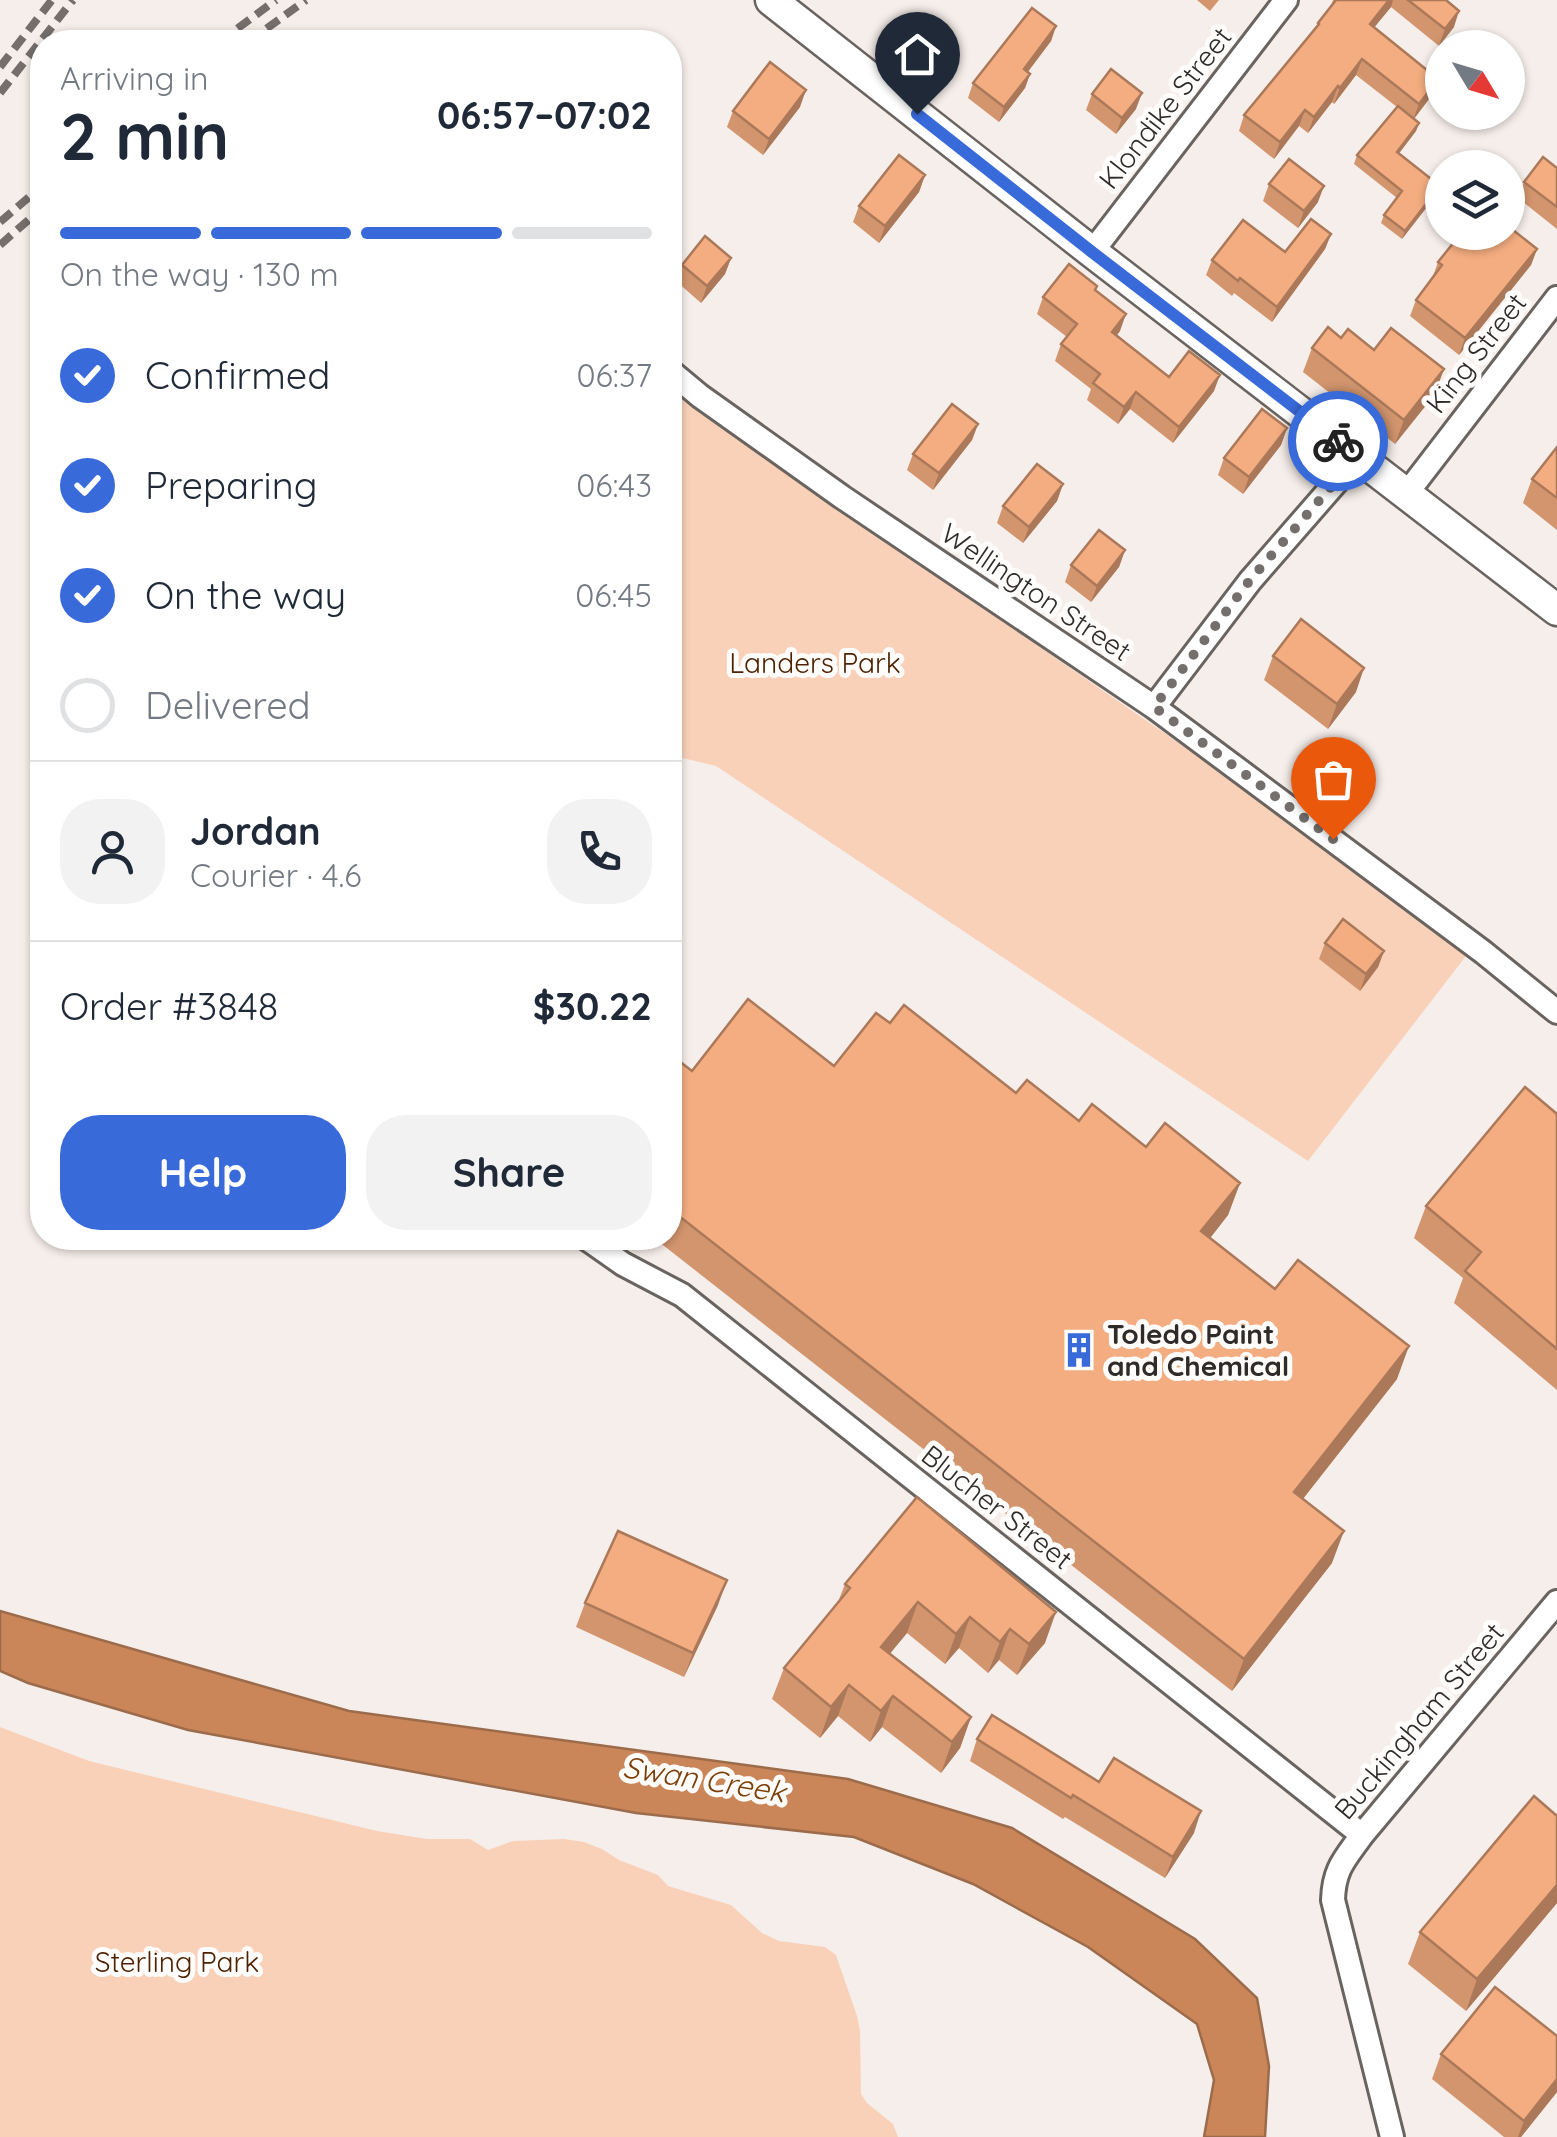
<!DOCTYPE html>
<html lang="en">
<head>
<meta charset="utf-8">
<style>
  :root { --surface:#fff; --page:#f2f2f3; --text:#1f2937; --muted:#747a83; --line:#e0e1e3; --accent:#386ada }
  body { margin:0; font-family:Quicksand,sans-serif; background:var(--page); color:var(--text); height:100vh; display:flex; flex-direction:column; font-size:38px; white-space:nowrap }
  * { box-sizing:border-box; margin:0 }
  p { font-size:32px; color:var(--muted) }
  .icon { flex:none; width:55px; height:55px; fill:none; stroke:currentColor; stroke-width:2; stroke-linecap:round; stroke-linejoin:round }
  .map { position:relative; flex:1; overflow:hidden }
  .panel { position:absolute; left:30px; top:30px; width:652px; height:1220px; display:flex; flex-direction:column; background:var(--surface); border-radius:40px; box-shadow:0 2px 8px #0004 }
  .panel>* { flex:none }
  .needle { width:65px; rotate:128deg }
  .fabs { position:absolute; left:1425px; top:30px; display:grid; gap:20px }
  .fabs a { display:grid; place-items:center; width:100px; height:100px; border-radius:50%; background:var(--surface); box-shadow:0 2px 8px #0004; font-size:50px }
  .pin { position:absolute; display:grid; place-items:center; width:85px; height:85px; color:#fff; margin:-102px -42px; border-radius:50% 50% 50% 0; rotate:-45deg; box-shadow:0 0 10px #0007 }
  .pin .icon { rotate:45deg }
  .courier { position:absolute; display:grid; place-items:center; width:100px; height:100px; margin:-50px; border:8px solid #386ada; border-radius:50%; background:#fff; color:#222; box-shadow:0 2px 12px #0007 }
  .overview em { font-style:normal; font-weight:700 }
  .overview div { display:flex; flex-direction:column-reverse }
  .overview { display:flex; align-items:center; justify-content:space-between; height:170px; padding:0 30px }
  h1 { font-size:65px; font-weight:700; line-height:75px }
  .bar { display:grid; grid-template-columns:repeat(4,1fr); gap:15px 10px; align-content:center; height:120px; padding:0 30px }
  .bar i { height:12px; border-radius:8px; background:var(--line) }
  .bar .selected { background:var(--accent) }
  .bar p { grid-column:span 4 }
  .line { display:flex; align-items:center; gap:25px; padding:0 30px; border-top:2px solid var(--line) }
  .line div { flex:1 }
  .round { display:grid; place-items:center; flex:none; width:105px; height:105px; border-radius:40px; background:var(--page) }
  ol { padding:0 30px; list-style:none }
  li { display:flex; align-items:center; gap:30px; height:110px }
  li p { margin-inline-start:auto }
  li .icon { padding:10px; border-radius:50%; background:var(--accent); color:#fff; stroke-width:4 }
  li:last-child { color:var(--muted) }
  li i { width:55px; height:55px; border:5px solid var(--line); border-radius:50% }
  .action { display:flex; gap:20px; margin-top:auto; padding:20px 30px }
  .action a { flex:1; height:115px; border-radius:40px; background:var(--accent); color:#fff; font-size:40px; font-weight:700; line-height:115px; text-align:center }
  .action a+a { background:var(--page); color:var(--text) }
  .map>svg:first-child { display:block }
  .green { fill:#f9d1b9 }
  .water { fill:#ca8659; stroke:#9b6b4b; stroke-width:2.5 }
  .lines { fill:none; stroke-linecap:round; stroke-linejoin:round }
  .street-casing { stroke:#6a6460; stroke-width:28 }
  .secondary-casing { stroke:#6a6460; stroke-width:35 }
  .street { stroke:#fff; stroke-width:22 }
  .secondary { stroke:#fff; stroke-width:30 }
  .rail { stroke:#746f6c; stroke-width:8; stroke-dasharray:15 8; stroke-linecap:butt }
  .wall { fill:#d2956e }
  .shaded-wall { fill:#ab795a }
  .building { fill:#f4ad80; stroke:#ab795a; stroke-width:2.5 }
  .done { stroke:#746f6d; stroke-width:10; stroke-dasharray:0 18 }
  .route { stroke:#386ada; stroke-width:12 }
  .labels { text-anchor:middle; stroke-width:10; stroke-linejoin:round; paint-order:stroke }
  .street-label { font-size:28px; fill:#2e2b29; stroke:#fefdfc }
  .park-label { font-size:28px; fill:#4e2200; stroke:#fefdfc }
  .poi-label { font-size:28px; font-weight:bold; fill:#2e2b29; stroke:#fefdfc; text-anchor:start }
  .water-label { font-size:30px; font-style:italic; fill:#7d3e07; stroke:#fefdfc }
</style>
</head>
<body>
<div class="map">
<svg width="1557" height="2137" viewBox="0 0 1557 2137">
  <rect width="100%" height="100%" fill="#f6eeea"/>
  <path class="green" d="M670,386L700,413L1263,801L1466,956L1308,1161L716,766L670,755Z
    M0,1727L89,1761L377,1831L427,1839H470L488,1850L513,1841L564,1839L584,1842L602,1849L619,1860L658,1875L668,1886L731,1905L762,1933L779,1941L825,1947L836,1955L857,2016L860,2031L861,2094L867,2103L893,2124L898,2137H0Z"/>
  <path class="water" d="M0,1611L349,1711L848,1779L1012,1828L1195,1939L1257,1998L1269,2066L1265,2137H1204L1214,2080L1197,2024L1088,1947L973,1884L854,1837L636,1813L188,1730L28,1683L0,1671Z"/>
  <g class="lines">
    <defs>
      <path id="street" d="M1092,252L1286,0
        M670,371L700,396L842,497L1154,707L1483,952L1557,1012
        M1407,493L1557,298
        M1154,707L1250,581L1359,456
        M586,1238L623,1264L682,1295L1362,1835
        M1392,2137L1333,1900C1334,1869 1344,1860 1362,1835L1557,1602"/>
      <path id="secondary" d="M771,0L1092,252L1557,610"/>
    </defs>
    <use href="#street" class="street-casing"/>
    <use href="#secondary" class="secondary-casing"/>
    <use href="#street" class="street"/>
    <use href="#secondary" class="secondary"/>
    <path class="rail" d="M219,42L276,0
      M248,42L306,0
      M0,67L52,0
      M0,93L73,0
      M0,222L42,186
      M0,245L42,208"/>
  </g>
  <path class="wall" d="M1197,0H1219L1210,11Z
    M1333,0H1446L1454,27L1439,46L1391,7L1374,27L1438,79L1432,95L1414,119L1419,123L1416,131L1399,153L1437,194L1402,239L1381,223L1384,215L1397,198L1354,164L1357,155L1397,107L1356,75L1334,104L1332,102L1308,133L1299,126L1274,159L1239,131L1244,115L1316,28L1318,23L1331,6Z
    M1056,26L1051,41L1028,72L1030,74L1025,88L999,122L968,98L973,83Z
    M1092,94L1136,109L1116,134L1086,110Z
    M800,107L763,155L727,127L733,111Z
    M1557,168V229L1518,198L1524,182Z
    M925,175L919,192L879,243L853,222L859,206Z
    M1269,184L1318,202L1298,228L1263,201Z
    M1331,234L1325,249L1272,322L1234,293L1232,296L1206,275L1212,260L1285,252Z
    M1474,247L1537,249L1531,265L1459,355L1410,316L1416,300L1432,279L1438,262Z
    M731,258L725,274L701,303L676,281L682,265Z
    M1096,291L1120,331L1116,336L1169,377L1214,391L1173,443L1130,409L1118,424L1087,400L1091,389L1055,361L1061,344L1067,337L1037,314L1043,297Z
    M1341,338L1374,350L1435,394L1395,444L1303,372L1312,348Z
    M978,424L972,440L933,490L907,470L913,454Z
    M1287,428L1281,445L1243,494L1218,475L1224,458Z
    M1557,447V530L1523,503L1532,479Z
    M1063,484L1057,501L1023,543L997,523L1003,506Z
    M1125,550L1119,567L1091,602L1065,582L1071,565Z
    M1273,656L1356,692L1328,729L1264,680Z
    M1325,943L1384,951L1378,967L1360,991L1319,959Z
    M890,1023L1016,1093L1079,1121L1240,1183L1228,1215L1210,1238L1275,1289L1397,1379L1303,1499L1332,1563L1232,1691L654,1238H670V1054L692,1071L834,1066Z
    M1557,1114V1390L1454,1303L1463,1278L1414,1238L1426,1206Z
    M917,1497L1045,1643L1017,1675L999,1660L988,1673L959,1648L945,1664L907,1633L890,1653L971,1717L960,1748L941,1773L882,1727L870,1742L838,1716L820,1738L772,1699L784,1668L838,1602L845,1584Z
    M585,1603L718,1605L684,1677L576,1627Z
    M977,1739L1099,1782L1194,1833L1165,1878L1065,1817L1063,1819L970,1761Z
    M1557,1816V1903L1466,2011L1408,1964L1420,1932Z
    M1441,2054L1557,2092L1521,2137H1504L1432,2079Z"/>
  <path class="shaded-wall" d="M1389,0H1393L1391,7L1364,40L1370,24Z
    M1459,11L1454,27L1439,46L1445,29Z
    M1056,26L1051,41L1019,83L1024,69Z
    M1362,59L1356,75L1334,104L1340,88Z
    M1030,74L1025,88L999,122L1004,107Z
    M1438,79L1432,95L1413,120L1419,104Z
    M1338,86L1332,102L1308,133L1314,117Z
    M806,90L800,107L763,155L769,139Z
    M1142,93L1136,109L1116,134L1122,118Z
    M1305,110L1299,126L1274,159L1280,142Z
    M1419,123L1416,131L1394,160L1397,152Z
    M925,175L919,192L879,243L885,226Z
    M1324,186L1318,202L1298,228L1304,211Z
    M1440,186L1437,194L1402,239L1405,231Z
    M1331,234L1325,249L1272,322L1277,307Z
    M1537,249L1531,265L1459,355L1465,338Z
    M731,258L725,274L701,303L707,286Z
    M1126,314L1120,331L1106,349L1112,332Z
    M1444,369L1435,394L1395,444L1404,420Z
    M1220,375L1214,391L1173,443L1179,427Z
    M1136,392L1130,409L1118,424L1124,407Z
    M978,424L972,440L933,490L939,473Z
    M1287,428L1281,445L1243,494L1249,477Z
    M1063,484L1057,501L1023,543L1029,527Z
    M1125,550L1119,567L1091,602L1097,586Z
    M1364,668L1356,692L1328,729L1337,704Z
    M1384,951L1378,967L1360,991L1366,974Z
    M1240,1183L1228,1215L1190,1264L1201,1231Z
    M1409,1346L1397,1379L1283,1524L1294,1492Z
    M1344,1531L1332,1563L1232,1691L1244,1659Z
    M727,1580L718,1605L684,1677L693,1653Z
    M918,1602L907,1633L870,1678L881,1647Z
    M1056,1612L1045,1643L1017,1675L1029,1644Z
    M970,1617L959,1648L945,1664L956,1634Z
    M1010,1629L999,1660L988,1673L1000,1642Z
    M849,1685L838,1716L820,1738L831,1707Z
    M893,1696L882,1727L870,1742L881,1711Z
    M971,1717L960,1748L941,1773L952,1742Z
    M1201,1811L1194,1833L1165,1878L1173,1857Z
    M1557,1885V1903L1466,2011L1477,1979Z
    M1557,2079V2092L1521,2137H1518L1524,2121Z"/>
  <path class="building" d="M1336,0H1389L1370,24L1438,79L1419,104L1362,59L1340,88L1338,86L1314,117L1305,110L1280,142L1244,115L1319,24L1318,23Z
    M1408,0H1446L1459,11L1445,29Z
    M1032,8L1056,26L1024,69L1030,74L1004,107L973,83Z
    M770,62L806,90L769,139L733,111Z
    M1111,69L1142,93L1122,118L1092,94Z
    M1398,106L1419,123L1397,152L1440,186L1405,231L1384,215L1402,191L1357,155Z
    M899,155L925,175L885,226L859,206Z
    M1543,157L1557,168V207L1524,182Z
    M1289,159L1324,186L1304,211L1269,184Z
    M1311,219L1331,234L1277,307L1240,278L1238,281L1212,260L1243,220L1285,252Z
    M1508,226L1537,249L1465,338L1416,300L1442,265L1438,262L1459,236L1474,247L1485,232H1508Z
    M705,236L731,258L707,286L682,265Z
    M1069,264L1097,286L1095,290L1126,314L1112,332L1169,377L1189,351L1220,375L1179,427L1136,392L1124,407L1093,383L1100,374L1061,344L1077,324L1043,297Z
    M1328,327L1341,338L1348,329L1374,350L1391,328L1444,369L1404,420L1312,348Z
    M952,404L978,424L939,473L913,454Z
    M1262,409L1287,428L1249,477L1224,458Z
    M1557,447V498L1532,479Z
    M1037,464L1063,484L1029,527L1003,506Z
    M1099,530L1125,550L1097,586L1071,565Z
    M1301,619L1364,668L1337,704L1273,656Z
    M1343,919L1384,951L1366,974L1325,943Z
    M748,999L834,1066L876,1013L890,1023L904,1005L1016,1093L1027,1080L1079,1121L1092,1104L1146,1147L1165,1123L1240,1183L1201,1231L1275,1289L1298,1260L1409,1346L1294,1492L1344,1531L1244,1659L670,1209V1054L692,1071Z
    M1525,1087L1557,1114V1349L1465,1271L1481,1252L1426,1206Z
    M917,1497L1056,1612L1029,1644L1010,1629L1000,1642L970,1617L956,1634L918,1602L881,1647L971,1717L952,1742L893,1696L881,1711L849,1685L831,1707L784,1668L850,1588L845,1584Z
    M618,1531L727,1580L693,1653L585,1603Z
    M992,1715L1099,1782L1114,1758L1201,1811L1173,1857L1073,1795L1071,1798L977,1739Z
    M1534,1796L1557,1816V1885L1477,1979L1420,1932Z
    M1495,1987L1557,2036V2079L1524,2121L1441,2054Z"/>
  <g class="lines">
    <path class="done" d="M1333,839L1154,707L1250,580L1358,456L1338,441"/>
    <path class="route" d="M917,114L1092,252L1338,441"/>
  </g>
  <defs>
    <symbol id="building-bare" viewBox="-9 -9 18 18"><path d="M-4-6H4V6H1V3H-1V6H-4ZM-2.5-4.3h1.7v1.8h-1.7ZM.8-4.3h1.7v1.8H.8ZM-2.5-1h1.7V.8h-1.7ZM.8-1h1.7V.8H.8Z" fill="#386ada" stroke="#fefdfc" stroke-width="2.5" paint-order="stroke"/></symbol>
  </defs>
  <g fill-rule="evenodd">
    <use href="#building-bare" x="1054" y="1325" width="50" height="50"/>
  </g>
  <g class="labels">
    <g class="street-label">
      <text transform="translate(1165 108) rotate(-52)" y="10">Klondike Street</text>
      <text transform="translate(1476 353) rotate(-52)" y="10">King Street</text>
      <text transform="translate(1036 592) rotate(34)" y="10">Wellington Street</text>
      <text transform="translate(997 1507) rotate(38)" y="10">Blucher Street</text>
      <text transform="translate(1419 1721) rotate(-50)" y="10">Buckingham Street</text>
    </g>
    <g class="park-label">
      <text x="815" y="673">Landers Park</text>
      <text x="177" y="1972">Sterling Park</text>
    </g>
    <g class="poi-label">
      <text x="1107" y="1344">Toledo Paint<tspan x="1107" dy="32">and Chemical</tspan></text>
    </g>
    <g class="water-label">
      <text transform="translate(704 1780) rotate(9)" y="10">Swan Creek</text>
    </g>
  </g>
</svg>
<div class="fabs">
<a><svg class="needle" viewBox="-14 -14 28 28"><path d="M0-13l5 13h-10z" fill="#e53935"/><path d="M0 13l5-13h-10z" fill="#747a83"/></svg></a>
<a><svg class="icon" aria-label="layers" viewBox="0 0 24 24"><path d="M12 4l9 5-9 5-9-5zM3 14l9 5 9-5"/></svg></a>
</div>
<div class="pin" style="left:1333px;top:839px;background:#ea580c"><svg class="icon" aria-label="bag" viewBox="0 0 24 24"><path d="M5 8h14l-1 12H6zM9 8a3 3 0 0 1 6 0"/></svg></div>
<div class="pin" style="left:917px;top:114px;background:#1f2937"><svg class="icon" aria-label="home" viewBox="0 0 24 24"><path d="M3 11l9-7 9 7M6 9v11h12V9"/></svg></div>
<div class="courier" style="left:1338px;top:441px"><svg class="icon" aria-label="bike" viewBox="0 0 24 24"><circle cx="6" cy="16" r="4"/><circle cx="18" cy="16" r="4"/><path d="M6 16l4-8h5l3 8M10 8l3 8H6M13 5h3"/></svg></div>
<section class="panel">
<div class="overview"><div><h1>2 min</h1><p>Arriving in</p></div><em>06:57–07:02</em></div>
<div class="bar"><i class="selected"></i><i class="selected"></i><i class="selected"></i><i></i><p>On the way · 130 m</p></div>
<ol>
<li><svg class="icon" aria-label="check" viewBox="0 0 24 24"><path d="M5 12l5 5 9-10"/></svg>Confirmed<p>06:37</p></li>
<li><svg class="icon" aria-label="check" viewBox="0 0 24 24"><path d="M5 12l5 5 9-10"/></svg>Preparing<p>06:43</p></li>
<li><svg class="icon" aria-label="check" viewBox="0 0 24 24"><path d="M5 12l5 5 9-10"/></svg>On the way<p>06:45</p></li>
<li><i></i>Delivered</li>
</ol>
<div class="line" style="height:180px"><a class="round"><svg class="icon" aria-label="person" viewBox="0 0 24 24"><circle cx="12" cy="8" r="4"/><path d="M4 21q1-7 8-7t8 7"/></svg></a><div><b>Jordan</b><p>Courier · 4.6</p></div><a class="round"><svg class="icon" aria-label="phone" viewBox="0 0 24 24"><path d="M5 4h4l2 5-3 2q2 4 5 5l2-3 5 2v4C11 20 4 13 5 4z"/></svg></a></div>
<div class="line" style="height:130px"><div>Order #3848</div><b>$30.22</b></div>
<div class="action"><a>Help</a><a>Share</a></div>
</section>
</div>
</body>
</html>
